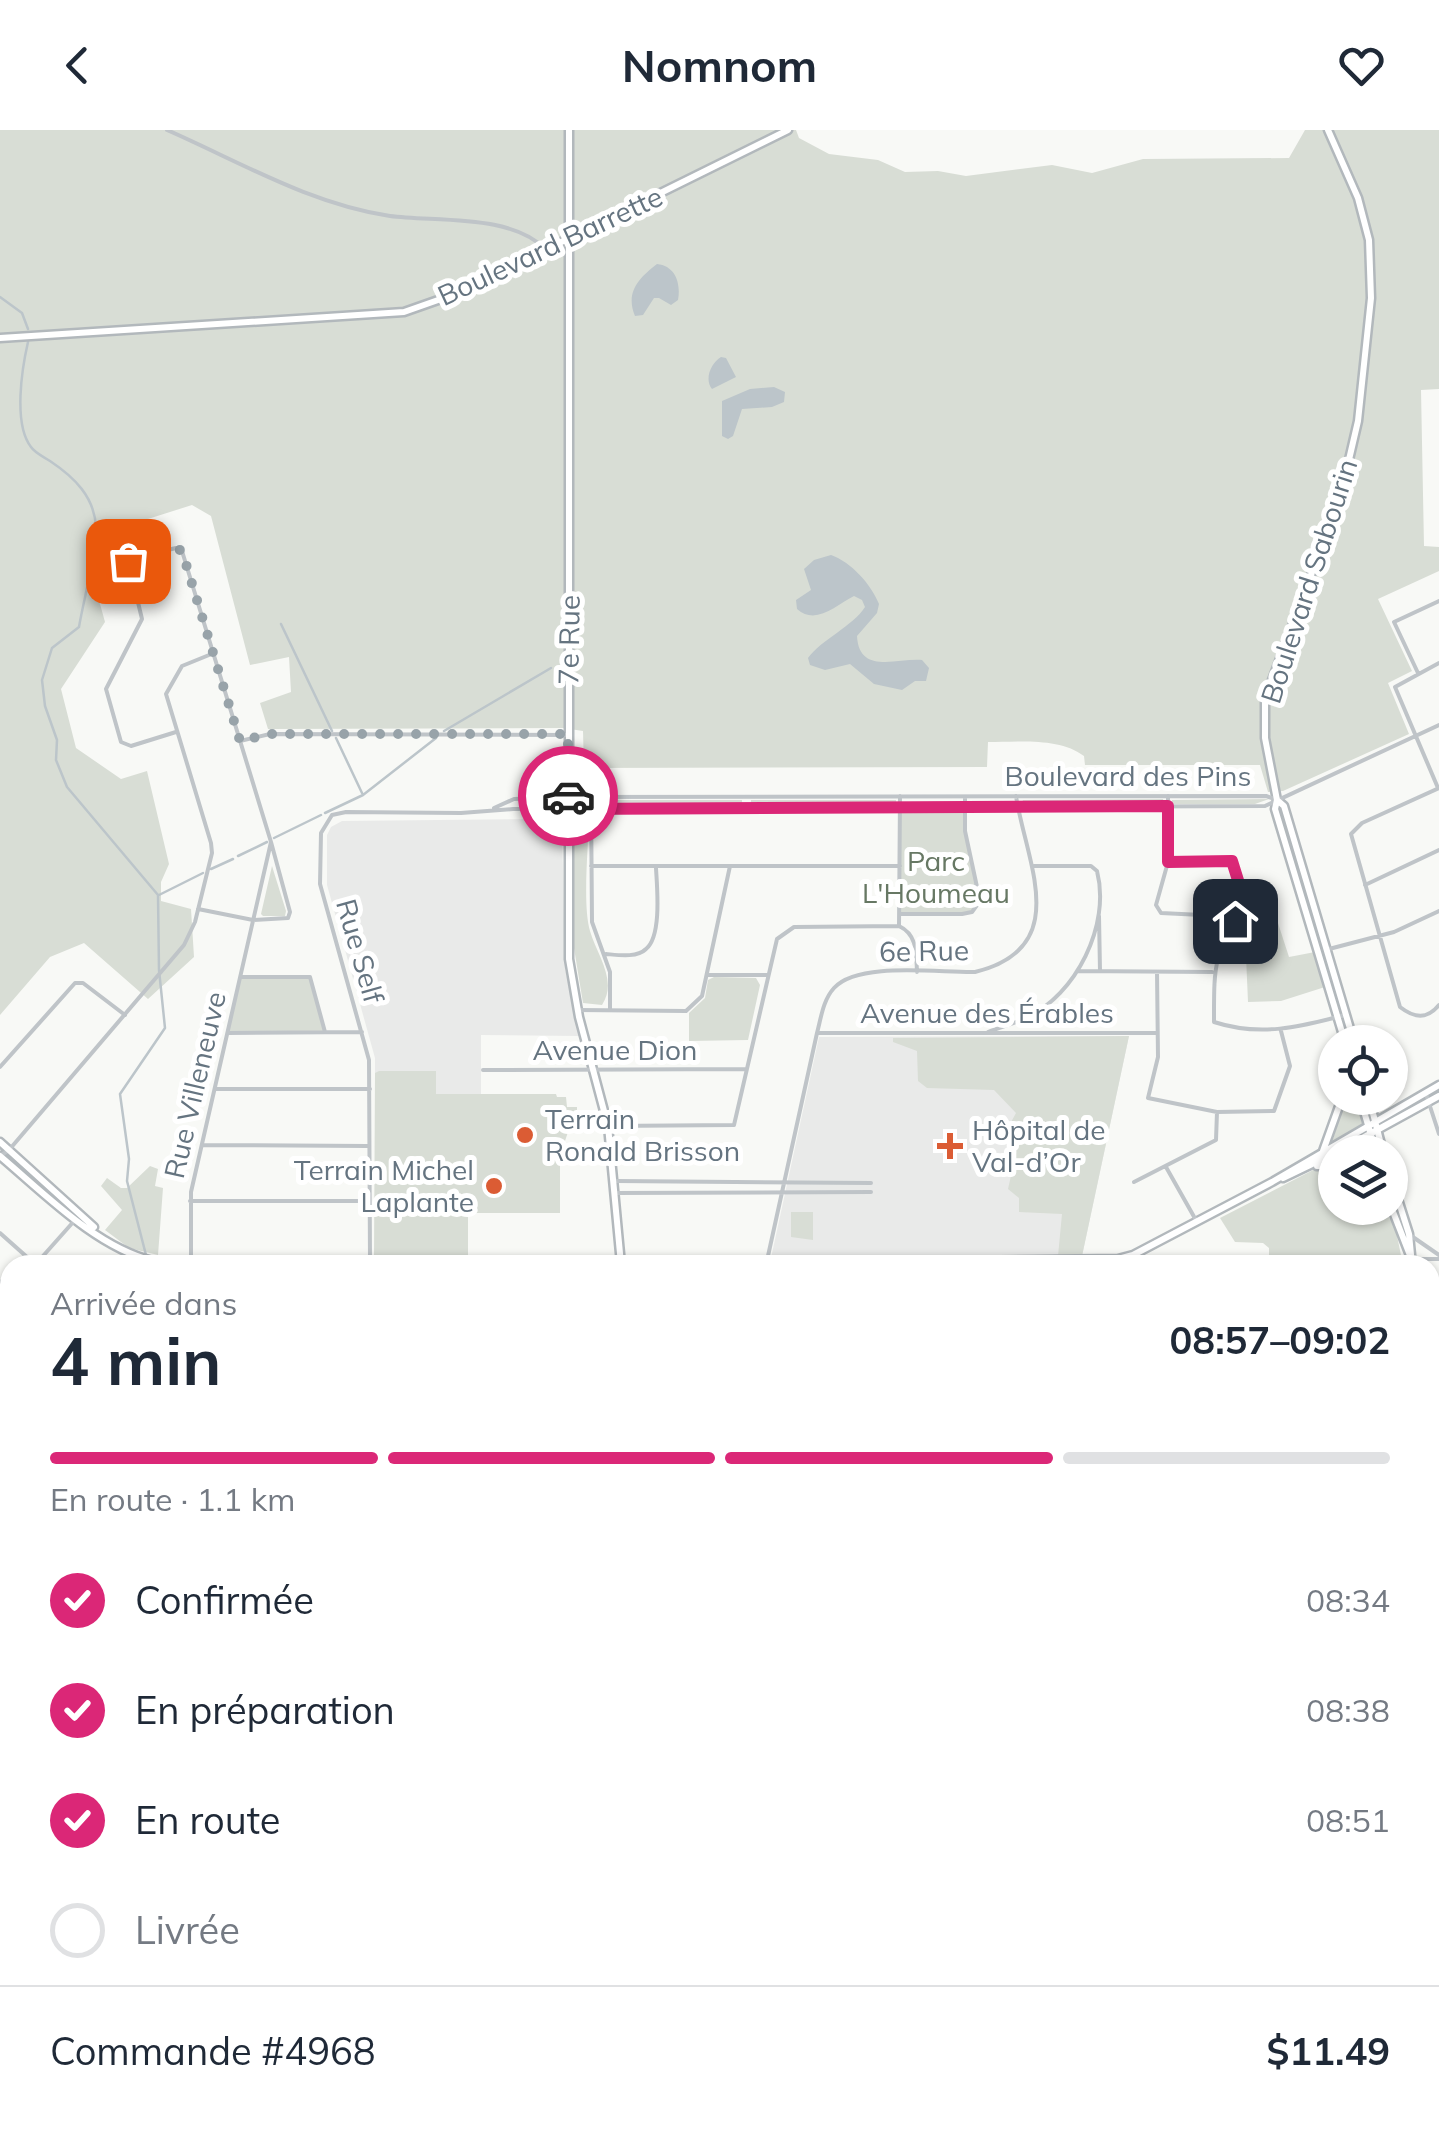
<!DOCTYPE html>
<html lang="fr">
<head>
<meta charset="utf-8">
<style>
  :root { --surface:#fff; --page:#f6f6f7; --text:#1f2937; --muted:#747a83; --line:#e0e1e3; --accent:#db2777 }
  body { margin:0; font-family:Mulish,sans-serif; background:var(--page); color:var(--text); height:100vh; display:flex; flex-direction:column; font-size:38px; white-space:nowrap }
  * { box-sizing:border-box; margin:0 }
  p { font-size:32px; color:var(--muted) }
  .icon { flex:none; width:55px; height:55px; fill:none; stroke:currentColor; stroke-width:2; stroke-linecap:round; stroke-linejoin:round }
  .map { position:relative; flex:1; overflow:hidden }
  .details { position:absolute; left:0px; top:1125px; width:1440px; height:882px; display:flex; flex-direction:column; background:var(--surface); border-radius:30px 30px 0 0; box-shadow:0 2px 8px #0004 }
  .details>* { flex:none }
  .buttons { position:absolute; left:1318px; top:895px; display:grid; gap:20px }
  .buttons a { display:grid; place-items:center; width:90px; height:90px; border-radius:50%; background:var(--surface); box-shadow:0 2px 8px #0004; font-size:50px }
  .pin { position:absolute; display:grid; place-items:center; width:85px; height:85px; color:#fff; margin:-42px; border-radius:20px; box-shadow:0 5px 15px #0006 }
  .courier { position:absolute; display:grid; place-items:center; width:100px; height:100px; margin:-50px; border:8px solid #db2777; border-radius:50%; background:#fff; color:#222; box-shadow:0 2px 12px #0007 }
  .head em { font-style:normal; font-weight:700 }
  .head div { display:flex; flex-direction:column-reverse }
  .head { display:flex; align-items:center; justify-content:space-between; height:170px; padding:0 50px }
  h1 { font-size:65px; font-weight:700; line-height:75px }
  .bar { display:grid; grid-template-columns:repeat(4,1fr); gap:15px 10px; align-content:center; height:120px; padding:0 50px }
  .bar i { height:12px; border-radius:8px; background:var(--line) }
  .bar .current { background:var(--accent) }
  .bar p { grid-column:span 4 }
  .line { display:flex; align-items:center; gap:25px; padding:0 50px; border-top:2px solid var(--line) }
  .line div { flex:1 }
  ol { padding:0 50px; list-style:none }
  li { display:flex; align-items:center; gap:30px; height:110px }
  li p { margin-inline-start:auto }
  li .icon { padding:10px; border-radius:50%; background:var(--accent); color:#fff; stroke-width:4 }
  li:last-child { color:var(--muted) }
  li i { width:55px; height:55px; border:5px solid var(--line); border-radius:50% }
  header { display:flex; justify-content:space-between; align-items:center; height:130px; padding:0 50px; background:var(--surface); font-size:45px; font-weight:700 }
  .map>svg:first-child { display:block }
  .built { fill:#e9eae9 }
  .green { fill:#d8ddd5 }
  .water { fill:#bcc5ca }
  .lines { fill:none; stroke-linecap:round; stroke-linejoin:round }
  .stream { stroke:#bcc5ca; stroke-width:2.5 }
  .secondary-casing { stroke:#b2b8bc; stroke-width:11 }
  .street { stroke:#bfc4c8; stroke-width:4 }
  .secondary { stroke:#fff; stroke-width:6 }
  .rail-casing { stroke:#a1a8ad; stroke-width:6 }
  .rail { stroke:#fff; stroke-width:2.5; stroke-dasharray:8; stroke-linecap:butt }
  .done { stroke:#98a3a9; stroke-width:10; stroke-dasharray:0 18 }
  .route { stroke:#db2777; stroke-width:12 }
  .poi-dot { fill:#db5c34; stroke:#fff; stroke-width:4 }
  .labels { text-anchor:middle; stroke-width:10; stroke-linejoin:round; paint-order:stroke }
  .street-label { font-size:28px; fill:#657480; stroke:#fff }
  .park-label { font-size:28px; fill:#677864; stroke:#fff }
  .poi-label { font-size:28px; fill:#657480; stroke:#fff; text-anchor:start }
</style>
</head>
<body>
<header><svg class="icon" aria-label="back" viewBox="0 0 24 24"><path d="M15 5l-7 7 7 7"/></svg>Nomnom<svg class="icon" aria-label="heart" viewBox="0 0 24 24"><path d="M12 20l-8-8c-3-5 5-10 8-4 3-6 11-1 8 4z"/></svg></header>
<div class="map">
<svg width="1439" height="2006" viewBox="0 0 1439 2006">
  <rect width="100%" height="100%" fill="#f8f9f6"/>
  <path class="built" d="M546,689L562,695L565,838L579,906L481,905V964H436V942L375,943V928L327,755V705L331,697L342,691Z
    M1129,906L1082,1126L771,1128L819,907Z
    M0,1231L10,1241V1274L0,1278Z
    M10,1286V1341L0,1339V1315L6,1288Z
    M1439,1491V1800H1430V1495Z
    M10,1962V1998H270L267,2006H0V1963Z
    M1430,1994L1439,1996V2006H1083L1084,1998H1430Z
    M408,1998H806V2006H413Z"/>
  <path class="green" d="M0,0H796L799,8L829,24L878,30L905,42L938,41L966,46L1052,35L1092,43L1143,29L1289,28L1305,0H1439V259L1421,260L1424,416L1439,417V441L1378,469L1412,541L1388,553L1409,604L1283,661L1268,662L1260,635H1085L1084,626C1060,607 1017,612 988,612L987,637L584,638L583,601L563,598L268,599L260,573L291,562L289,527L250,535L211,386L192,375L107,402L92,445L105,492L61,559L76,618L121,649L147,641L169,734L161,752V771L191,779L194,827L148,869L84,813L50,827L0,885Z
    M1163,669L1164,674L1022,672L1023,670Z
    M1269,669L1255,674H1172V670Z
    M596,670H742V675H596Z
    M751,670H896V674L751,675Z
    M900,677H965V701L980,771L972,782L900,784Z
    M573,682H589C589,713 582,773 590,801C597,825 618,851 602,875L583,873L573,812Z
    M272,736L286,781L285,786H263L261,784Z
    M1277,790L1289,827L1315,822L1325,857L1281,871L1248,872L1246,826Z
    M240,847H310L325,902L228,903Z
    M714,847L756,848L760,855L748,910L689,911V883L705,868L708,850Z
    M1129,906L1082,1126H1058L1062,1084L1019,1082V1068L1008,1059L1020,1006L1009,1005L1010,994L1016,983L994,960L927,958L918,951L917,921L893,912V908Z
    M379,941H436V964H556L557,967H566L567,977H577V1000L568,1002L564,1014L560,1015V1083H468V1128L374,1127L375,943Z
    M1345,968H1355L1363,995L1332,1012Z
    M150,1036L158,1039L155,1056L163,1058L158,1125L129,1118L105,1100L122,1080L101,1056L107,1048L121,1058H127Z
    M1313,1040H1335V1078H1382L1395,1096L1403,1135H1269V1118L1263,1113L1235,1112L1220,1088Z
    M791,1082H813V1110L791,1107Z
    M806,1998H976L971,2001L951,2002L949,2006H806Z
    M1010,1998H1084L1083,2006H1010Z"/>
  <path class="water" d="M657,134C676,136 681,154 678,170L671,175L659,168H654L643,185L635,186C625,162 639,148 657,134Z
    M721,227L726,228L736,247L712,259C704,249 711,233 721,227Z
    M774,257L785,262L784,272L772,277L742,279L733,306L728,309L722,306V271L750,259Z
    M831,425C851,432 871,454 879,474L877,483L857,506C859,545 897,528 922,530L929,538L926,551H915L902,560L874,554L850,534L825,540L810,535L808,528C821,510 853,496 865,477L862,470L854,466C836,475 816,496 797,479L796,470L811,460L804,439L814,430Z"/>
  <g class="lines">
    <path class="stream" d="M0,167L22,183L28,199
      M28,212C22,238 13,294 31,317C35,323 44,327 50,331C74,347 95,367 96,398C97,421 83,472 79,497L52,518L42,550L45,576L57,610L56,630L67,657L158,765L159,840L165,898L120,964L129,1029L127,1051L146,1125
      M281,494L332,601
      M444,601L551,538
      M336,608L362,663
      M325,683L363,665L436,608
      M274,708L321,685
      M238,726L267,712
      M211,739L233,729
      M159,765L203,743
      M148,1134V1135"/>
    <defs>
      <path id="secondary" d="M569,0V829L579,887L608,996L621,1134
        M1328,0L1358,68L1369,110L1371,168L1358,291L1341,364L1265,569V608L1277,670L1275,679L1345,912
        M0,208L404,182L458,163L788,0
        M1277,670L1284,676L1354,912
        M1360,968L1376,1022
        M1369,968L1383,1022
        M0,1012L94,1097
        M1323,1021L1342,968
        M1337,1022L1439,966
        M0,1026C44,1063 96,1117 153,1131L894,1132L1118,1129L1133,1125L1272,1052L1439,955
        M1317,1036H1335
        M1390,1044L1409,1104L1412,1135
        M1283,1048L1335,1023
        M1390,1074L1411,1128
        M0,1348L10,1350
        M0,1415L10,1417
        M1430,1488L1439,1484
        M1430,1720H1439
        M274,2006L278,1998"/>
    </defs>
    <use href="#secondary" class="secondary-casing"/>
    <path class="street" d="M167,0C240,32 310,74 390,86C436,92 512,84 545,119
      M128,431L142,489L106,559L121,612L131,616L176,602
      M104,435L176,418L182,421L271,712L191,1062V1131
      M1418,543L1394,492L1439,471
      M240,611L270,604L567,605
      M1438,658L1395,557L1439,533
      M1439,658L1362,693L1351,704L1400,877C1414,888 1427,890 1439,875
      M1168,666V732L1156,775L1161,783L1222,786L1234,791
      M591,668L592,792L610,842V880
      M494,678L514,669L567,667L1266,666L1277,670
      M1168,732L1233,731L1246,775C1213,823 1214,835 1214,892C1260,907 1300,897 1345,885
      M591,736H900
      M1365,755L1439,720
      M198,779L253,790L288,788L290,782L271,712
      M900,784H962L972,782L980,771L965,701V668
      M1099,786L1100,841
      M899,796L900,666
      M899,796C918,805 916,824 917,842
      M1329,819L1394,802L1439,781
      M606,824C618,825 637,828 646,819C662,806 657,757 656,738
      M1077,841L1212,842
      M1157,842L1158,927L1148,968L1217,982L1274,981L1290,936L1281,901
      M708,845H768
      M242,847H310L325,902
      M578,880L686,881L702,866L730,736
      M988,902C1000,897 1014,894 1026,888C1076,865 1111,795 1097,741L1091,736H1034
      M228,903L362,902
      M817,903H1157
      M0,937L75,853H83L125,885
      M483,940L747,939
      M215,959H370
      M1426,964L1439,1004
      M608,996L734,995L777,809L794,797L899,796
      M202,1015L367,1016
      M0,1026L9,1020L184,815L195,792L212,723L211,713L166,564L182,536L214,523
      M1166,1037L1197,1092
      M616,1051L871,1053
      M1134,1052L1216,1010L1217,982
      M614,1063L871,1062
      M190,1071H369
      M0,1103L36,1135
      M1410,1105L1439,1125
      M1414,1129H1439
      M370,1131L369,930L320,754L321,703L332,685L346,682L461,683L513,679L1265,676L1439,595
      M35,1135L75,1090
      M766,1135L817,903C821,888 823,870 834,858C858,831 940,843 975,842C1074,818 1026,732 1016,666
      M0,1152L10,1147
      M0,1183L10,1193
      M1430,1192H1439
      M1430,1252L1439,1251
      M0,1300L4,1285L10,1282
      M1430,1306H1439
      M0,1376L10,1391
      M0,1395L10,1409
      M0,1480L10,1483
      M0,1573L10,1574
      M0,1691L10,1690
      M1430,1796L1439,1795
      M0,1807L10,1805
      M1430,1857H1439
      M0,1869L10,1868
      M0,1986L10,1985
      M340,1998L345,2006
      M402,1998L406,2006
      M564,1998L589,2006
      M967,1998L970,2006
      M1226,1998L1251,2006
      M439,2006L442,1998
      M632,2006L646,1998
      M733,2006V1998
      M1156,2006L1157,1998"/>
    <use href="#secondary" class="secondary"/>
    <defs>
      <path id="rail" d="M0,1957L10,1956
        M1430,1977L1439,1980"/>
    </defs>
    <use href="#rail" class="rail-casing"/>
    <use href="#rail" class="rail"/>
  </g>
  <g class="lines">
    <path class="done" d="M128,431L176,418L182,421L240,611L270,604H568V666"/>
    <path class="route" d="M568,666L567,679L1168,676V732L1232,731L1246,776L1235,791"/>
  </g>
  <g class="poi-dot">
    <circle cx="525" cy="1005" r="10"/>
    <path d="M945 1001h10v10h10v10h-10v10h-10v-10h-10v-10h10z"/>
    <circle cx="494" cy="1056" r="10"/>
  </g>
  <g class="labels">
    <g class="street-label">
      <text transform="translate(550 116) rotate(-25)" y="10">Boulevard Barrette</text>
      <text transform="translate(1309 451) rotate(-72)" y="10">Boulevard Sabourin</text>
      <text transform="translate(569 510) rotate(-89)" y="10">7e Rue</text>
      <text x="1128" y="656">Boulevard des Pins</text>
      <text transform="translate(360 821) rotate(74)" y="10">Rue Self</text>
      <text transform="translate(924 821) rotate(-1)" y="10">6e Rue</text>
      <text x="987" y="893">Avenue des Érables</text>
      <text x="615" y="930">Avenue Dion</text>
      <text transform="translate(195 955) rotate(-77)" y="10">Rue Villeneuve</text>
    </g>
    <g class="park-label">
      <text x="936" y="741">Parc<tspan x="936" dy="32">L'Houmeau</tspan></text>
    </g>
    <g class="poi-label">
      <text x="545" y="999">Terrain<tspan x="545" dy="32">Ronald Brisson</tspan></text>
      <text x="972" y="1010">Hôpital de<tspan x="972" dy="32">Val-d’Or</tspan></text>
      <text x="474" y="1050" text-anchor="end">Terrain Michel<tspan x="474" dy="32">Laplante</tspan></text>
    </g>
  </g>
</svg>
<div class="buttons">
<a><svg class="icon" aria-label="locate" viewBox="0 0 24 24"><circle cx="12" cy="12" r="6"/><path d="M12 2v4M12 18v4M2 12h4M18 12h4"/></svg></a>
<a><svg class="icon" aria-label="layers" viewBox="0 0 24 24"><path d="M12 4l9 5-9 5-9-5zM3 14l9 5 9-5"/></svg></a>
</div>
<div class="pin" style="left:128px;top:431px;background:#ea580c"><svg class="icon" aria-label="bag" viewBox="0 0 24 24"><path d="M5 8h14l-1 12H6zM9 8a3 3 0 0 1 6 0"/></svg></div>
<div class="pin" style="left:1235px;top:791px;background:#1f2937"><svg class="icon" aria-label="home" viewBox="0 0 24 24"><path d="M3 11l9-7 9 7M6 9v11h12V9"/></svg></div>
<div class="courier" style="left:568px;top:666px"><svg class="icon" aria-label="car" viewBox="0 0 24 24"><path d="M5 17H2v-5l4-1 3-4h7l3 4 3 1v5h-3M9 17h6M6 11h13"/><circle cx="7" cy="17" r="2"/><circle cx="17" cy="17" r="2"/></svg></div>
<section class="details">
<div class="head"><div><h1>4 min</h1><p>Arrivée dans</p></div><em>08:57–09:02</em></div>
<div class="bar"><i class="current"></i><i class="current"></i><i class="current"></i><i></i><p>En route · 1.1 km</p></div>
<ol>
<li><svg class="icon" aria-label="check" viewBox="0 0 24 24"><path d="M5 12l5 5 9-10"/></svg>Confirmée<p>08:34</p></li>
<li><svg class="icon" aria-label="check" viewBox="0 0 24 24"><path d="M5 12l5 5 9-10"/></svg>En préparation<p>08:38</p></li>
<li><svg class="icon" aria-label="check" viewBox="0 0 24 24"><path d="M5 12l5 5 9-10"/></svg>En route<p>08:51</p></li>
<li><i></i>Livrée</li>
</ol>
<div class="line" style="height:130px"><div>Commande #4968</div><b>$11.49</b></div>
</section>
</div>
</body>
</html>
